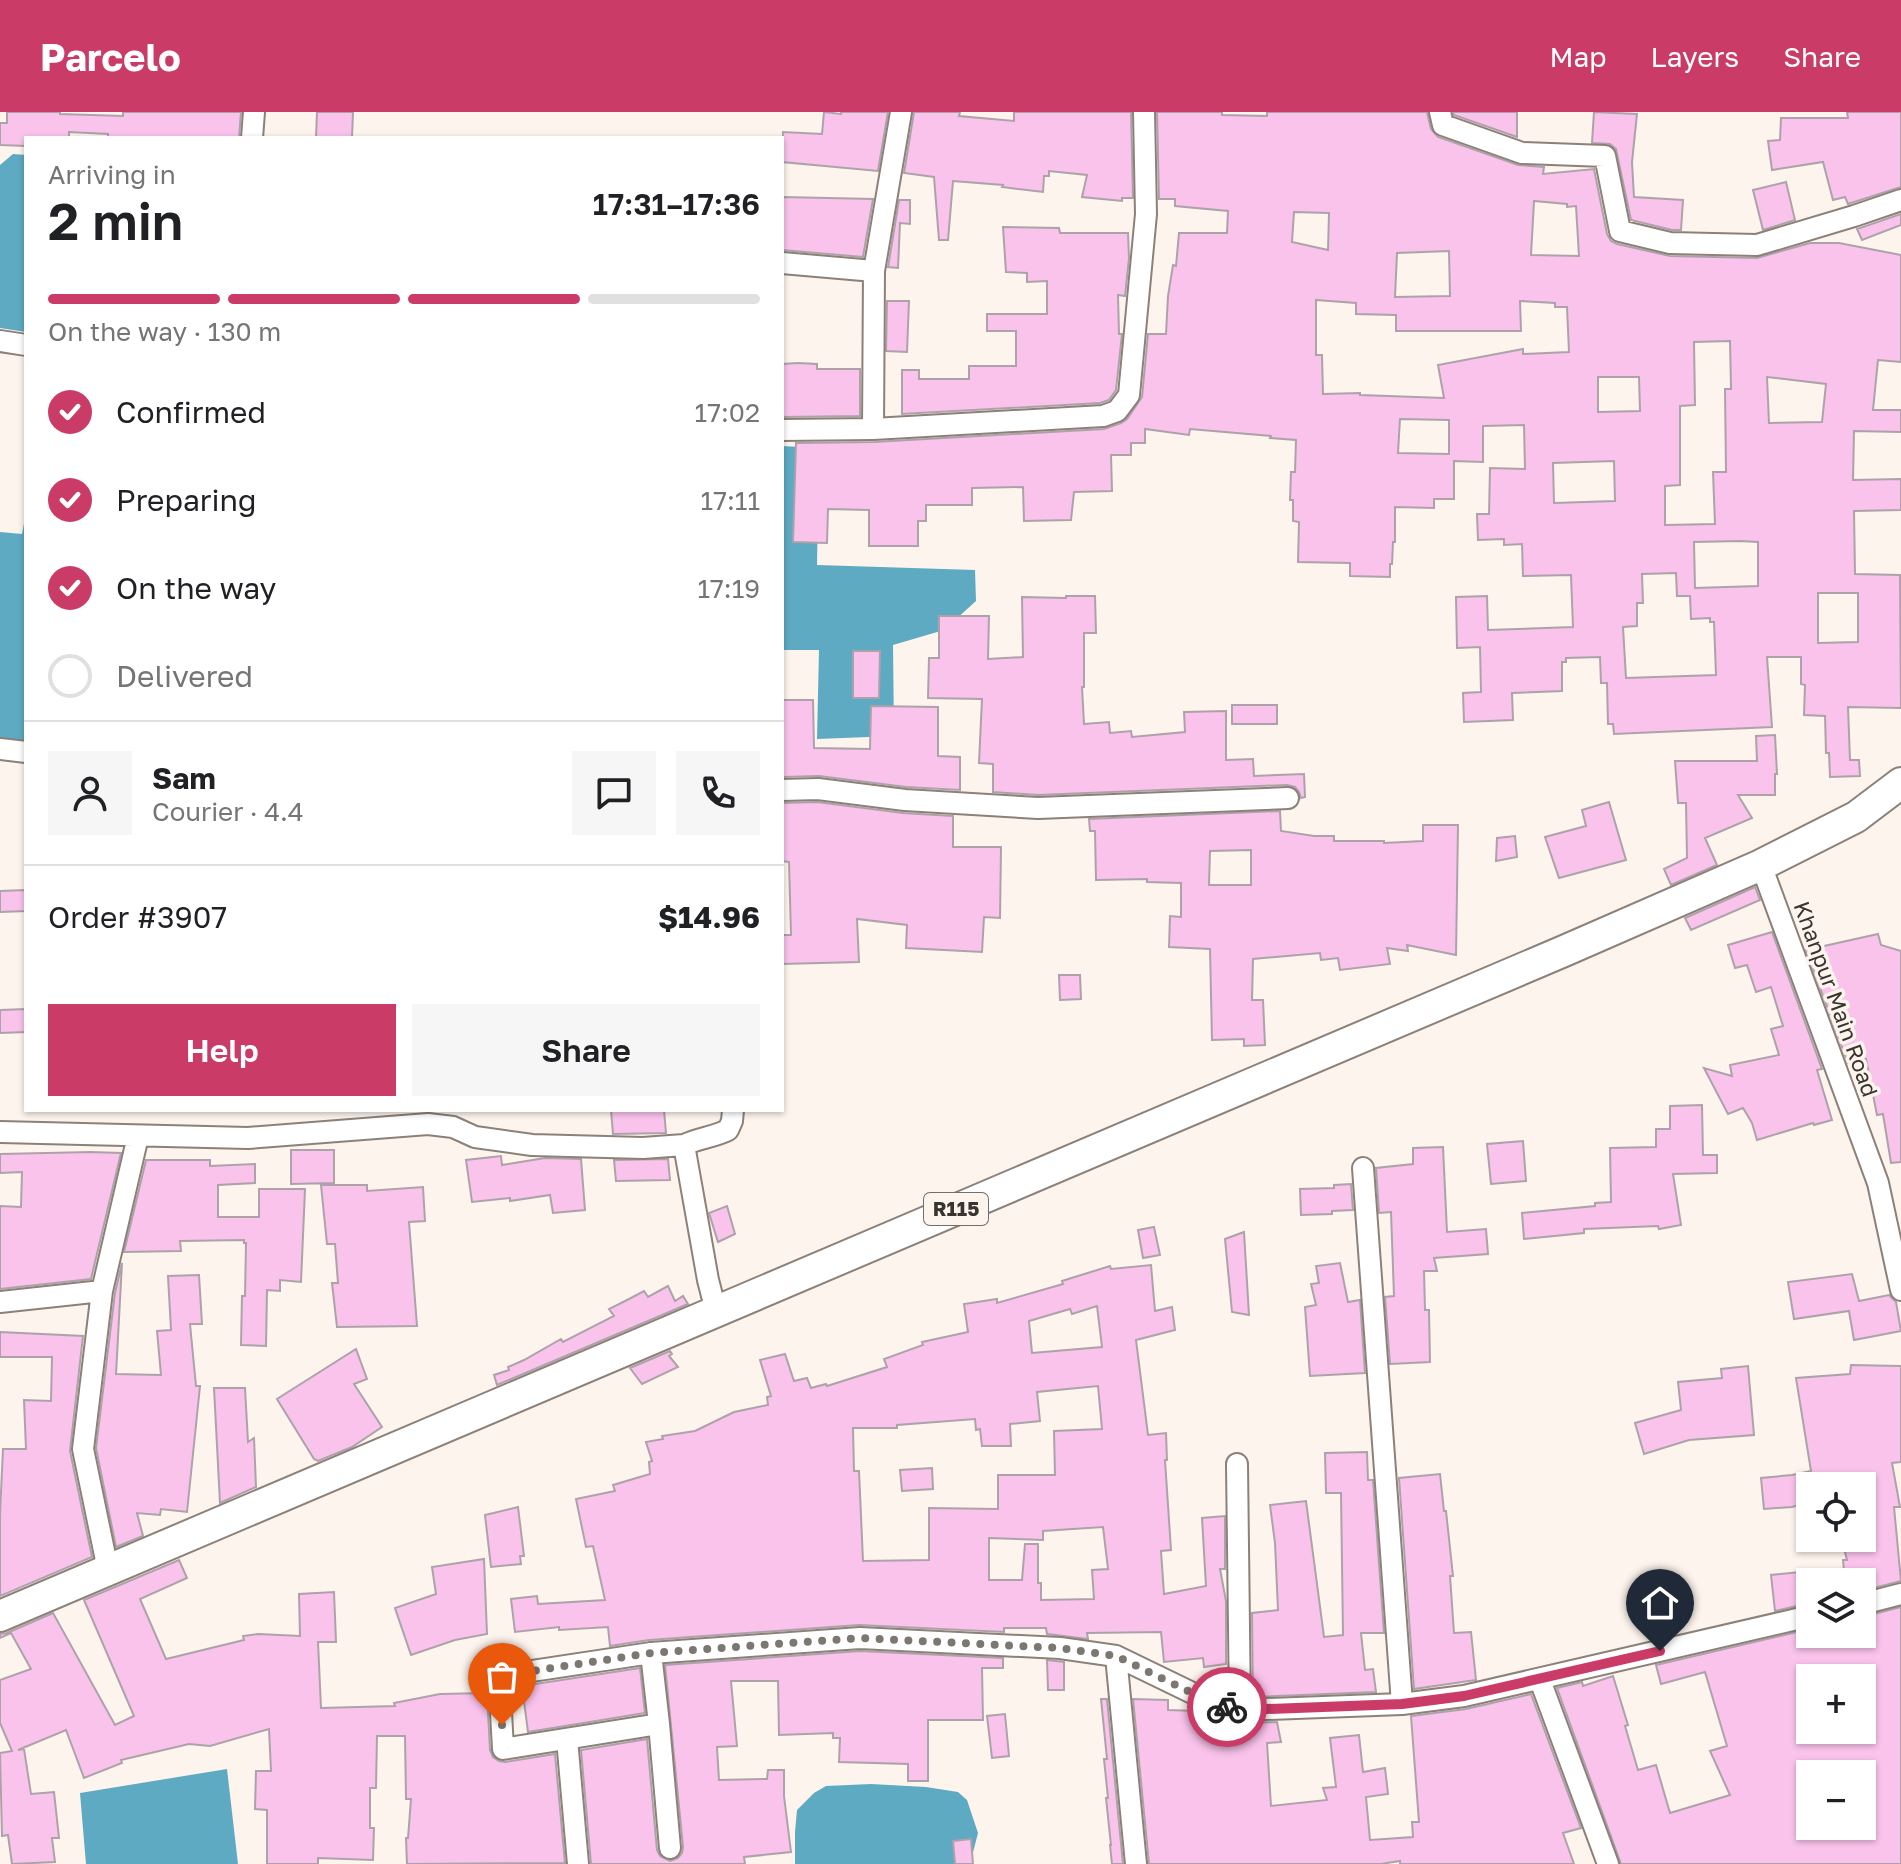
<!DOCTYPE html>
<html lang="en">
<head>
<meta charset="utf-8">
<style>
  :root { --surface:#fff; --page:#f6f6f6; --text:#202124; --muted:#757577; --line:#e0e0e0; --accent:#ca3c67 }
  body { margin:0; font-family:"Golos Text",sans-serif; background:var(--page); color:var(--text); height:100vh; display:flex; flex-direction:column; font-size:30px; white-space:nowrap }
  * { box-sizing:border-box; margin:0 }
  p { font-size:26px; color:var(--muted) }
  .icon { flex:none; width:44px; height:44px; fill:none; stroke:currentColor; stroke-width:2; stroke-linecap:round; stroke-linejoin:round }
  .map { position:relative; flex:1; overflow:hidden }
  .drawer { position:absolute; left:24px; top:24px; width:760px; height:976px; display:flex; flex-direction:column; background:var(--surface); border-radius:0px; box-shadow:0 2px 6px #0004 }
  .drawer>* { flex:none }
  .fabs { position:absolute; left:1796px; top:1360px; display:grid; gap:16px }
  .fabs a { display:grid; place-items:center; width:80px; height:80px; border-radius:0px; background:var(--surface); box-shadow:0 2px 6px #0004; font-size:40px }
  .pin { position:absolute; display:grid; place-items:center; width:68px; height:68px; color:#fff; margin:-82px -34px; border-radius:50% 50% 50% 0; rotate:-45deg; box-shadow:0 0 8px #0007 }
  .pin .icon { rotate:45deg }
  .courier { position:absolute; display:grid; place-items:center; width:80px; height:80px; margin:-40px; border:6px solid #ca3c67; border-radius:50%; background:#fff; color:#222; box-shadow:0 2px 10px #0007 }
  .summary em { font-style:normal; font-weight:600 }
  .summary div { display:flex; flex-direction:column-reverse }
  .summary { display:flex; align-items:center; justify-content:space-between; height:136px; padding:0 24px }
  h1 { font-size:52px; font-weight:600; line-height:60px }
  .bar { display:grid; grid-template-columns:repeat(4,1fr); gap:12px 8px; align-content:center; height:96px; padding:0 24px }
  .bar i { height:10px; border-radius:6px; background:var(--line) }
  .bar .on { background:var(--accent) }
  .bar p { grid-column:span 4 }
  .line { display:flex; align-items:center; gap:20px; padding:0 24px; border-top:2px solid var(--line) }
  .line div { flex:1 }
  .round { display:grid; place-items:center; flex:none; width:84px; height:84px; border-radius:0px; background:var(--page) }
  ol { padding:0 24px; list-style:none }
  li { display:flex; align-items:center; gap:24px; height:88px }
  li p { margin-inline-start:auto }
  li .icon { padding:8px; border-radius:50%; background:var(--accent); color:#fff; stroke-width:4 }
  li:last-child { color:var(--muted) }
  li i { width:44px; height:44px; border:4px solid var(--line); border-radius:50% }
  .action { display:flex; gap:16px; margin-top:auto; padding:16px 24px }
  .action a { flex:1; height:92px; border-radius:0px; background:var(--accent); color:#fff; font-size:32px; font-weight:600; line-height:92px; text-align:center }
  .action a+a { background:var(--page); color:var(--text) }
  header { display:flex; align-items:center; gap:48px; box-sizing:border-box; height:112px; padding:0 40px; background:var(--accent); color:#fff }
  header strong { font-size:38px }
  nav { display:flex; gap:44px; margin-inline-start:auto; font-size:28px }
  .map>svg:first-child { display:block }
  .water { fill:#5daac2 }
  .building { fill:#fac3ec; stroke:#ada2aa; stroke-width:2; fill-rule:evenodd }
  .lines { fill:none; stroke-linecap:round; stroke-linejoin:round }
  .minor-casing { stroke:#8c8179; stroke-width:24 }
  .primary-casing { stroke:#8c8179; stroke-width:34 }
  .minor { stroke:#fff; stroke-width:20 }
  .primary { stroke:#fff; stroke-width:30 }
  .done { stroke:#7d7772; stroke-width:8; stroke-dasharray:0 14.4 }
  .route { stroke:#ca3c67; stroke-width:10 }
  .labels { text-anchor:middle; stroke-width:7; stroke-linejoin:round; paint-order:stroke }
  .shield { fill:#fdf4ed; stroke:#736e69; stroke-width:2 }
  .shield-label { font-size:20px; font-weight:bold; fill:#383430 }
  .street-label { font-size:22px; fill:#383430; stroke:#fdf4ed }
</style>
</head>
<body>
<header>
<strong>Parcelo</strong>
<nav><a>Map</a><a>Layers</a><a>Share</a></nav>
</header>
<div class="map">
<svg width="1901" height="1752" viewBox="0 0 1901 1752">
  <rect width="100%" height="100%" fill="#fdf4ed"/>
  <path class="water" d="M13,42L26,43V220L0,216V53Z
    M782,334L819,336L817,453L975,458L976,489L944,518L893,533L894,624L817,627L819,538H782Z
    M26,401V633L0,630V420L22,422Z
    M227,1657L238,1752H86L80,1681Z
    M871,1672L926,1675L958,1680L967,1688L978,1721L970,1752H795V1720L797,1698L814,1681L826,1674Z"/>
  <path class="building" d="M7,0H60V2L123,4V0H241L239,26L108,25V22L69,20V26H26V34L0,33V11H7Z
    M317,0H353L352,26H316Z
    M824,0L841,2V0H888L878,59L782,50L783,20L822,22Z
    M914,0H960L959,4L1014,9V0H1131L1133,86H1122V89L1082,85L1087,63L1049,59V64H1044L1043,80L1002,75L1003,73L953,69L948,128H939L934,65L904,61Z
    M1157,0H1222V3L1267,4V0H1427L1431,17L1438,25L1518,53L1544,55L1543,62L1594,57L1607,122L1611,129L1617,132L1670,144L1757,146L1810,131H1839L1901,143V250L1878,248L1873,298H1901V320L1854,319L1853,368L1901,367V398L1854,399L1855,462L1900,463L1901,596L1848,595L1850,648H1859L1860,664L1830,665L1829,641H1826L1825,604L1804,603L1805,573L1801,572V545H1767L1772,615L1614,622L1613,612H1608L1607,571H1601L1600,545L1566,546V550H1562V579L1512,581L1513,608L1464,610L1463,581L1481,580L1480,535L1457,536L1456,485L1487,484L1488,518L1573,515L1571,463L1523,464L1522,432L1504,433V427L1478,428L1477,402H1489L1490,356L1525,357L1524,313L1483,314V350L1454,349V387H1434V396L1395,395V430H1393L1392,452H1390V465L1350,464V451L1298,450L1299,410L1293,409V388H1290L1291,360H1295L1296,328L1270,326L1271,324L1190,317L1189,323L1145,317V331H1131V343H1111L1112,379L1074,380L1071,408L1024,409L1023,375L972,376V393H926V409H918V434H869V398L828,397L827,431L793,430L796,331L874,330L1104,317L1121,311L1127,307L1142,285L1148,222H1166L1168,184L1173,153L1176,154L1179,121H1227L1228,99L1175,94V87H1159ZM1534,89L1567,92V95L1576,94L1579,144L1531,143ZM1294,100L1329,101L1328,138L1292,130ZM1449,139L1450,184L1395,185L1397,141ZM1316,188L1356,191V202L1396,203V219H1521L1520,189L1555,191V195H1567L1569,240L1523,242V237L1438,253L1444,286L1360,283V281L1323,282L1322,243H1316ZM1730,229L1731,277H1725L1726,360H1713L1715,412L1665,413V374L1680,373V294L1695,293L1694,230ZM1598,265H1639L1640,299L1598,300ZM1767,265L1826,272L1822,310L1769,311ZM1400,307L1449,308V342L1398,341ZM1614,349L1615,389L1554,391L1553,351ZM1740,429L1758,430V474L1695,476L1694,430ZM1676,461L1677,484H1690L1691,507L1710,506V510H1714L1716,563L1626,566L1623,515L1637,514V491H1643L1642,462ZM1818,481H1858V530L1818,531Z
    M1453,0H1517V25L1454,3Z
    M1594,0L1637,2L1632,50L1634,85L1683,88L1681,118H1672L1631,108L1616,37L1610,32L1592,31Z
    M1847,0H1901V75L1848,92L1845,85L1833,88L1823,50L1772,58L1768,29L1780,28L1781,6H1848Z
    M1786,70L1795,108L1763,118L1753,78Z
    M782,85L873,87L863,145L782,138Z
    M899,88H910V112L900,111L898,156L888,155Z
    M1901,102V113L1862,128L1857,117Z
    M1003,115L1059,116L1060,121H1128L1129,146L1125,184L1118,183L1119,222H1122L1116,278L1109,288L1100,291L902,302V258H919V267H969V254H1016V219H987V202H1047V169L1027,170V161L1006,160Z
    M887,189H909L907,240L886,239Z
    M798,251L817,252V257H860V304L782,305V252Z
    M1066,484H1095L1096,521H1084V575H1082L1084,612L1109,610L1110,621L1131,619L1132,625L1185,620L1184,600L1226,599V648L1253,647L1254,664L1304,662L1305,685L1301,686L1299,680L1295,675L1287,673L1038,683L993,680V652L979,651L982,587L928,586L929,546H939V504H989L988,547L1023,545L1022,485L1066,486Z
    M853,539H880L879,586H853Z
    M782,588H813L814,636L870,637L871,594L938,595V644L960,645V678L906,675L819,664L782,665Z
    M1232,593H1277V612H1232Z
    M1775,623L1777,662H1775V683H1738L1752,706L1705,726L1717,753L1671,773L1664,757L1687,746L1686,691H1678L1675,649H1757L1756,624Z
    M817,690L903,701L953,704V735H1001L1000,806L984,805L982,840L906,836L907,813L857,807L859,850L782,852V823H791L789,750L782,749V691Z
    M1609,690L1626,748L1559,766L1545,725L1586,714L1582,698Z
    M1280,699L1281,719L1314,724H1334V729H1384V731L1423,729V713H1458L1456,843L1407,833L1408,839L1387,836L1390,852L1340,858L1338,846L1321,848L1320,841L1253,847L1252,888H1263L1265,933L1244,934V927L1212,928L1210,837L1169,835L1170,804L1181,805V771L1147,770V767L1096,768L1095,719H1090L1089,707ZM1251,738V773H1209L1210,739Z
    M1515,724L1517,745L1496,749L1497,726Z
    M1755,775L1760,788L1691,818L1685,806Z
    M26,778V799L0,800V779Z
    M1772,820L1822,957L1817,958L1832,1008L1814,1013L1813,1011L1757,1028L1752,1011L1743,996L1728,1002L1704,956L1732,964L1730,953L1779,943L1771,917L1783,914L1771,875L1756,880L1747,853L1735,856L1728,833Z
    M1878,822L1881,833L1901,839V1050L1891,1051L1883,1002L1877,1003L1866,947L1848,951L1806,838Z
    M1059,863H1080L1081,887L1060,888Z
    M26,897V920L0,921V898Z
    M1702,993L1703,1043H1717V1061L1673,1062L1681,1113L1659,1117L1658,1114L1584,1117V1121L1524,1127L1522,1101L1595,1094V1091L1611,1090L1610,1036L1656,1035V1017H1670V994Z
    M611,998H664L666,1021L613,1022Z
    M1523,1029L1526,1069L1491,1072L1487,1032Z
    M1443,1035L1447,1120L1486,1117L1488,1142L1434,1146L1437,1159H1424L1425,1198H1429L1430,1250L1390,1252L1385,1185L1394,1184L1391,1100L1379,1101L1376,1056L1413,1052V1036Z
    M291,1038H334V1071L291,1072Z
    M91,1040L121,1041L91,1167L0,1177V1094L21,1095L22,1060L0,1061V1042Z
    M501,1044L502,1053L545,1046L581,1047L585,1098L553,1101L550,1083L510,1089V1086L472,1090L466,1048Z
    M668,1047L670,1068L616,1069L614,1048Z
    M146,1048H210V1054L255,1052V1071L218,1073V1105H259V1077H305L301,1170L280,1168V1179L267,1178L266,1234L241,1233L242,1184H245L246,1131H244V1128L180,1129L181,1139L124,1140Z
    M1351,1072L1353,1098L1332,1099V1102L1301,1103L1300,1077L1334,1076V1073Z
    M321,1073H367V1079L423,1075L425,1109L409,1110L417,1214L337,1215L332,1171H338L335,1132H327Z
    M727,1094L735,1122L718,1130L709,1101Z
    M1154,1115L1160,1143L1143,1146L1138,1118Z
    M1244,1120L1249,1203L1232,1200L1225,1127Z
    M122,1151L116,1262L161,1263L157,1219L171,1218L168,1164L199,1163L202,1212H190L196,1274H200L187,1400L161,1397L160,1403L137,1401L143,1424L116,1435L96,1336L115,1181Z
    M1340,1151L1348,1190L1360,1188L1365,1261L1310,1264L1305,1195L1316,1193L1311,1172L1319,1171L1316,1154Z
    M1151,1153L1155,1199L1172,1195L1175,1218L1136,1228L1148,1323L1166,1321L1167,1348H1165L1171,1438L1161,1439L1164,1482L1206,1474L1202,1406L1225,1404V1457H1220L1226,1489V1552L1204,1555L1203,1546L1164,1550L1161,1520L1087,1521L1088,1527L1047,1522L1046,1516H1004V1520L859,1513L649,1528L610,1534L608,1515L559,1518V1515L515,1520L511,1487L537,1484L538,1492L605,1488L593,1434L586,1435L576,1387L615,1379L613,1373L650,1362L649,1350L652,1349L646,1330L663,1327L662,1324L695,1319L734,1300L768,1293L767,1285L771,1284L760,1248L785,1242L794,1269L807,1266L811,1276L826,1272L827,1274L887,1255L884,1247L923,1233L922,1230L968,1220L964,1192L997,1187V1191L1063,1172L1062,1169L1110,1154L1111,1157ZM1097,1194L1102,1235L1032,1241L1029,1209L1070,1197L1072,1202ZM1098,1274L1102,1317L1054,1319L1055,1363H998V1397L929,1396V1448L863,1449L859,1359H854L853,1316H897V1313L975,1307L976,1318L980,1317L982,1334H1011L1010,1312L1040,1309L1037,1280ZM1103,1415L1108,1457L1092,1458L1094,1487L1041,1488V1471H1038V1432H1025L1022,1468H989V1426L1043,1428V1419Z
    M1852,1162L1859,1189L1889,1183L1896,1190L1901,1219L1854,1228L1849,1199L1794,1207L1788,1170Z
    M668,1174L675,1189L683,1184L688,1192L497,1273L494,1263L509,1258L508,1255L524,1248L561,1227L563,1230L614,1204L609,1197L629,1187L644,1179L648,1185Z
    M0,1220L83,1224L70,1339L92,1445L0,1484V1402L3,1337H26L24,1288L51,1289L52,1245H0Z
    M356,1237L367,1267L354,1272L382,1315L352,1335L318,1349L314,1347L277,1287Z
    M670,1239L672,1242L669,1244L678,1255L642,1272L630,1256Z
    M1851,1253L1901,1254V1350L1892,1351L1900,1395H1894L1901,1469L1862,1479V1470H1845L1843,1448H1847L1844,1436L1853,1435L1852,1426H1862V1374H1810V1390L1792,1395L1764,1397L1761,1366L1792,1363L1811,1359L1796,1266L1850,1262Z
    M1748,1254L1754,1323L1689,1328L1644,1342L1635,1311L1681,1298L1678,1270L1722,1266L1721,1257Z
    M214,1276H245L248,1330L254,1326L256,1375L220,1391Z
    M1367,1340L1368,1368H1373L1384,1521H1361L1365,1558L1373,1557L1376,1580L1253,1585L1252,1501L1278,1498L1275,1431L1270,1393L1306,1389L1324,1525L1343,1523L1341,1381H1326L1325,1341Z
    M932,1356L933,1377L902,1379L900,1358Z
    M1440,1362L1444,1399H1446L1453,1464H1450L1454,1521L1471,1520L1476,1568L1414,1577L1399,1366Z
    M518,1395L524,1444H520L521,1452L491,1455L485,1403Z
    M484,1447L487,1522L455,1528L411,1543L395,1496L436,1482L432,1455Z
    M179,1448L187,1466L140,1487L166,1547L244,1528L243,1524L258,1522L300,1524L299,1482L334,1480L336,1530H318L321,1596L395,1594L394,1591L440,1582L487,1581L490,1638L493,1645L499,1649L505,1650L555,1642L565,1751L407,1752L406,1726H408L411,1687H406L405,1624H377L376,1676H370V1716H374L373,1748L318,1746V1752H267V1698L255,1697L256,1659H271L269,1617L210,1634L189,1632L121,1648L122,1651L84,1666L66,1618L18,1638L24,1637L31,1682L54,1680L59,1726H52L55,1750L12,1752L8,1723L2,1724L0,1641L12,1639L0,1611V1568L31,1557L11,1521L0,1526V1522L7,1521L53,1501L115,1613L134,1604L84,1488Z
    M1810,1459V1491L1775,1499L1771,1463Z
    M1901,1495V1752H1621L1557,1576L1582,1570L1583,1574L1613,1564L1628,1613L1625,1614L1638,1658L1656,1653L1670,1701L1730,1683L1710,1639L1727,1634L1705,1560L1661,1572L1656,1553L1810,1517V1522H1862V1505ZM1810,1566H1862V1618H1810ZM1810,1662H1862V1677L1873,1714H1810Z
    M860,1539L1003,1546V1556H982L983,1608H928V1669H908V1652L839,1650L840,1626H833V1621L779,1623L778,1569H731L737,1634L717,1635L719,1668L767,1667L768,1658H784V1684L791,1740L744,1745L745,1752H591L581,1638L647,1627L657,1738L660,1744L670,1749L678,1746L682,1741L683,1735L665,1553Z
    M1047,1548L1064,1550V1578H1048Z
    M640,1556L645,1601L528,1620L522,1574Z
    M1531,1582L1581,1716L1563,1721L1574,1752H1400V1749L1381,1752H1149L1133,1587L1168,1588V1598L1199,1599L1212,1605L1237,1611L1277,1610L1281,1630L1267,1631L1271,1694L1327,1688L1323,1676L1336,1675L1330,1626L1359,1623L1363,1660L1385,1656L1388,1682L1366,1685L1370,1728L1413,1725L1412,1710H1419L1411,1604L1466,1597Z
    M1101,1587H1107L1123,1752H1112L1110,1733H1111L1106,1686H1108L1104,1647H1107Z
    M1005,1602L1009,1644L992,1646L987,1604Z
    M971,1727L973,1752H955L953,1729Z"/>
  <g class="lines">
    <defs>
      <path id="minor" d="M1440,0L1443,13L1522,41L1605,44L1620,119L1670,131L1757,133L1854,104L1901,88
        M252,26L254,0
        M782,151L874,159
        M0,229L26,233
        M873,317L874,159L901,0
        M782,318L873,317L1103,304L1117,299L1129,283L1146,102L1144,0
        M0,637L26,640
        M782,678L818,677L905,688L1038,696L1288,686
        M1761,753L1878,1071L1901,1178
        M0,1020L248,1026L428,1012L453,1015L475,1025L532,1033L643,1036L684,1033
        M1363,1056L1402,1592
        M0,1190L102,1179
        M716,1199L708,1168L684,1033C699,1026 714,1025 728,1018L732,1009L733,998
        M1237,1352L1240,1598
        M108,1458L83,1337L102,1179L138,1024
        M1862,1492L1901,1482
        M651,1541L659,1612L503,1637L499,1564L651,1541L860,1526L1060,1536L1116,1544L1215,1592L1240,1598L1402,1592L1464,1584L1810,1504
        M1116,1544L1136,1752
        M1540,1568L1608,1752
        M659,1612L670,1736
        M567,1627L578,1752"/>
      <path id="primary" d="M0,1504L1564,839L1761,753L1856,705L1901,671"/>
    </defs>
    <use href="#minor" class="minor-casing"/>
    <use href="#primary" class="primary-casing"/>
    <use href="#minor" class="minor"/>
    <use href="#primary" class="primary"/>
  </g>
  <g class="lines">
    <path class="done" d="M502,1613L499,1564L651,1541L860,1526L1060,1536L1116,1544L1215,1592L1227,1595"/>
    <path class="route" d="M1227,1595L1240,1598L1402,1592L1464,1584L1660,1539"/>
  </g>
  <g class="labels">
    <rect class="shield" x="924" y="1081" width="64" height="32" rx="6"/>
    <g class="shield-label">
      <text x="956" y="1104">R115</text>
    </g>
    <g class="street-label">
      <text transform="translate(1836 887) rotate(70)" y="8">Khanpur Main Road</text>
    </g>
  </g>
</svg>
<div class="fabs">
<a><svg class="icon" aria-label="locate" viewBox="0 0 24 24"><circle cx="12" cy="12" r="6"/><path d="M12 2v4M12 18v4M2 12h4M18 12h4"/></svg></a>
<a><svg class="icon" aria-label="layers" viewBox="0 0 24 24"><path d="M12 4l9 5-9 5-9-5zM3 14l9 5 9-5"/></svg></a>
<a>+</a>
<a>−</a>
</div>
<div class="pin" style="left:502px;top:1613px;background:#ea580c"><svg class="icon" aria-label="bag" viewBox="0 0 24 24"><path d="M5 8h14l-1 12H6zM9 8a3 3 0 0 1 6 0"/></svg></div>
<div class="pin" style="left:1660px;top:1539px;background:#1f2937"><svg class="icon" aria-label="home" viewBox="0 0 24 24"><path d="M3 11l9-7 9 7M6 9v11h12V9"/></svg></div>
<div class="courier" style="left:1227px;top:1595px"><svg class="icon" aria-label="bike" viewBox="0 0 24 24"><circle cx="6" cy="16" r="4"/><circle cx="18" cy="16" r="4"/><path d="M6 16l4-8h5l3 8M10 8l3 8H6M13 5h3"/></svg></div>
<section class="drawer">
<div class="summary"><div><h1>2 min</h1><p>Arriving in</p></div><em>17:31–17:36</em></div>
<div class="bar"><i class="on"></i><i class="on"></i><i class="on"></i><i></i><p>On the way · 130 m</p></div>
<ol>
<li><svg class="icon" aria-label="check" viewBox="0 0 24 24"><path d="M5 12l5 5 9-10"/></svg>Confirmed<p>17:02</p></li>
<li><svg class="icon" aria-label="check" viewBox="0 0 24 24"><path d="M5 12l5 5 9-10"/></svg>Preparing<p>17:11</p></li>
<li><svg class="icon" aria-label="check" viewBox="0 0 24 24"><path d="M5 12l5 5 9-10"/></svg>On the way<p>17:19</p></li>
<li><i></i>Delivered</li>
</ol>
<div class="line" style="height:144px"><a class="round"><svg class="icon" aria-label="person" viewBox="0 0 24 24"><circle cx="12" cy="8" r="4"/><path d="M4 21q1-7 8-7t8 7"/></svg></a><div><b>Sam</b><p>Courier · 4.4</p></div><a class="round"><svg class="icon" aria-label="chat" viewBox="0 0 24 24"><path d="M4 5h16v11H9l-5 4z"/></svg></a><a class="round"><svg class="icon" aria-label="phone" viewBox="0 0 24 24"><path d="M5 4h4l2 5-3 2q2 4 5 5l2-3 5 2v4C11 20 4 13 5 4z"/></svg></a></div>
<div class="line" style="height:104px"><div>Order #3907</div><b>$14.96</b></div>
<div class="action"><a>Help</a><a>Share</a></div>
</section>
</div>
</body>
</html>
